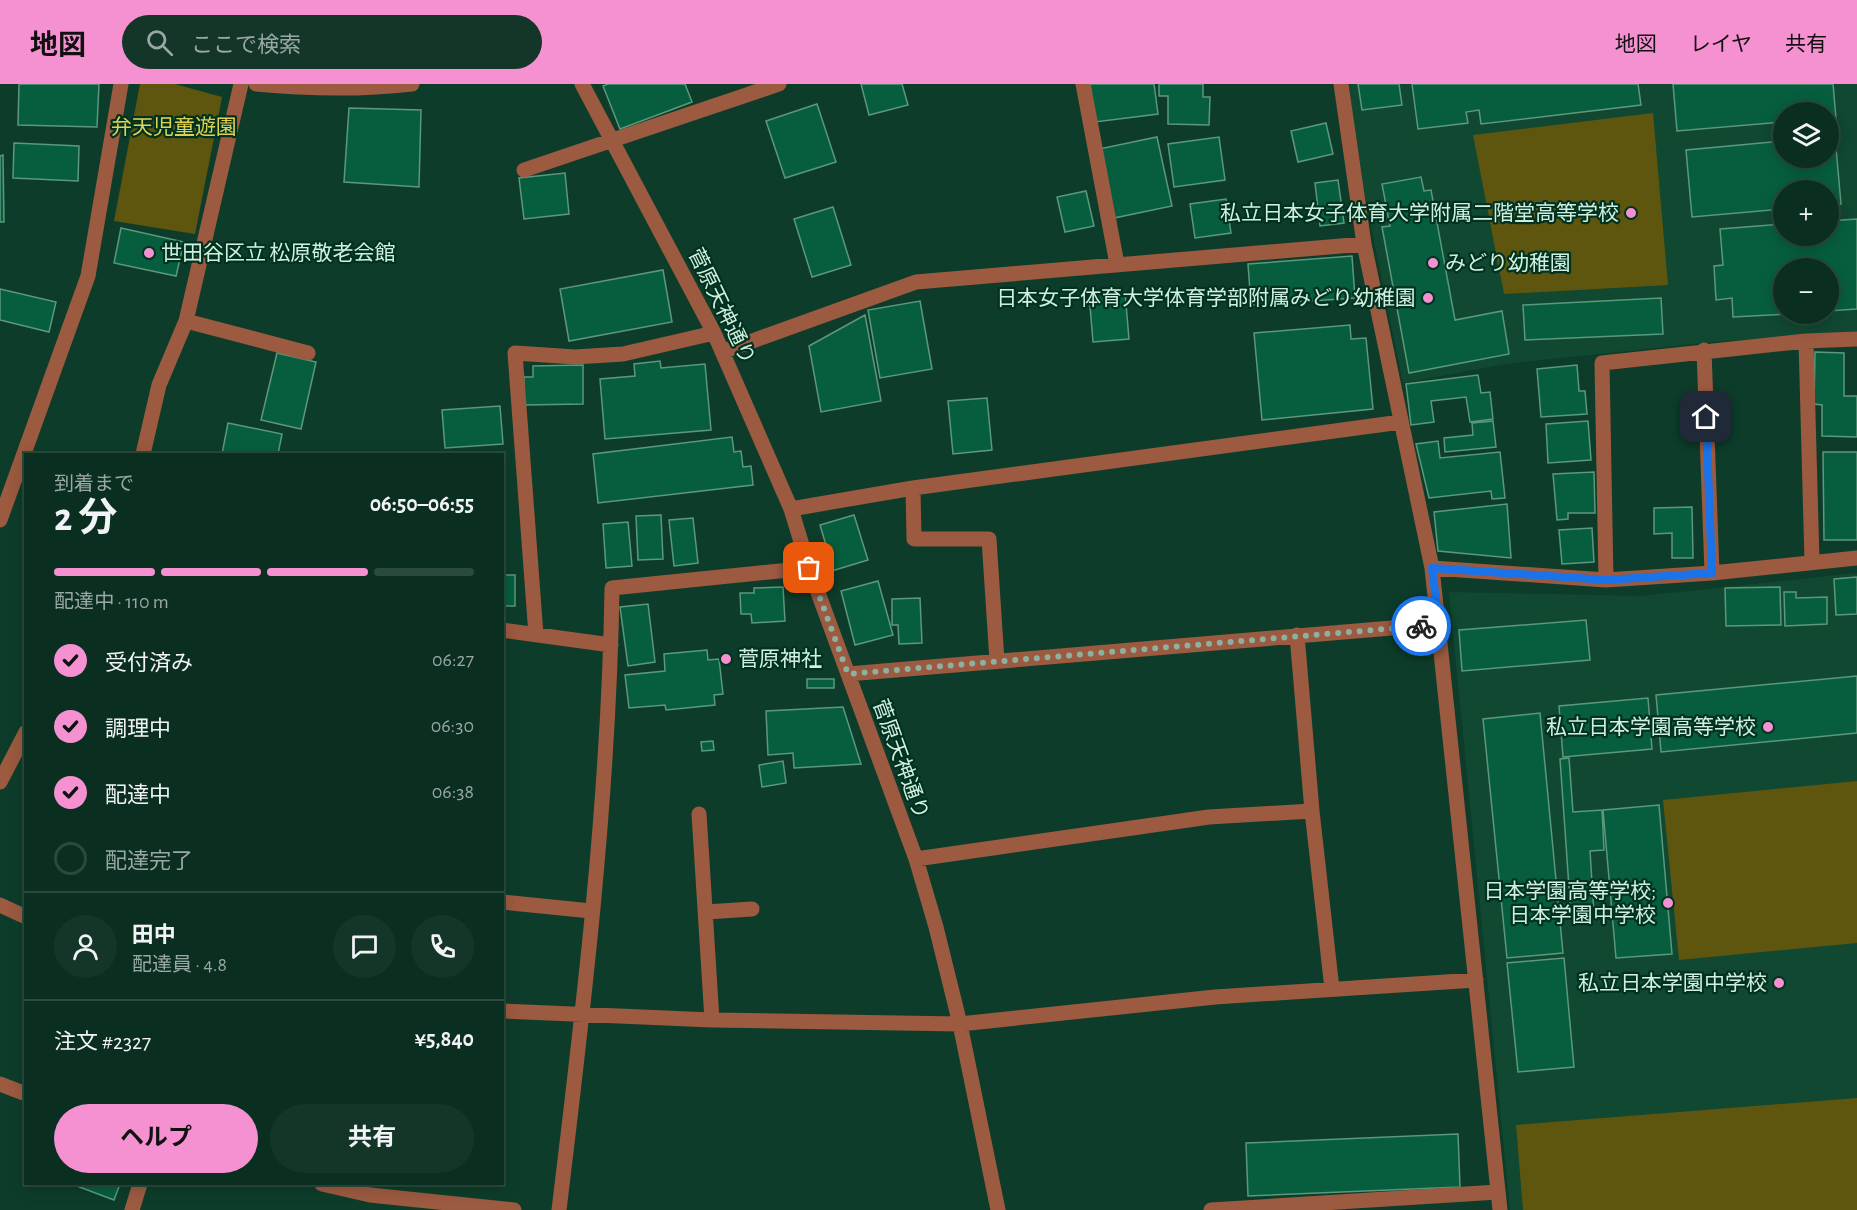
<!DOCTYPE html>
<html lang="ja">
<head>
<meta charset="utf-8">
<style>
  :root { --surface:#0a2e20; --page:#133629; --text:#f1f3f6; --muted:#99a8a5; --line:#2a4a3e; --accent:#f590d1 }
  body { margin:0; font-family:"Alegreya Sans","Noto Sans JP",sans-serif; background:var(--page); color:var(--text); height:100vh; display:flex; flex-direction:column; font-size:22px; white-space:nowrap }
  * { box-sizing:border-box; margin:0 }
  p { font-size:20px; color:var(--muted) }
  .icon { flex:none; width:33px; height:33px; fill:none; stroke:currentColor; stroke-width:2; stroke-linecap:round; stroke-linejoin:round }
  .map { position:relative; flex:1; overflow:hidden }
  .panel { position:absolute; left:24px; top:369px; width:480px; height:732px; display:flex; flex-direction:column; background:var(--surface); border-radius:0px; box-shadow:0 3px 15px #0003,0 0 0 2px var(--line) }
  .panel>* { flex:none }
  .tools { position:absolute; left:1773px; top:18px; display:grid; gap:12px }
  .tools a { display:grid; place-items:center; width:66px; height:66px; border-radius:50%; background:var(--surface); box-shadow:0 3px 15px #0003,0 0 0 2px var(--line); font-size:30px }
  .pin { position:absolute; display:grid; place-items:center; width:51px; height:51px; color:#fff; margin:-26px; border-radius:12px; box-shadow:0 3px 9px #0006 }
  .courier { position:absolute; display:grid; place-items:center; width:60px; height:60px; margin:-30px; border:4px solid #1a73e8; border-radius:50%; background:#fff; color:#222; box-shadow:0 2px 8px #0007 }
  .head em { font-style:normal; font-weight:700 }
  .head div { display:flex; flex-direction:column-reverse }
  .head { display:flex; align-items:center; justify-content:space-between; height:102px; padding:0 30px }
  h1 { font-size:39px; font-weight:700; line-height:45px }
  .bar { display:grid; grid-template-columns:repeat(4,1fr); gap:9px 6px; align-content:center; height:72px; padding:0 30px }
  .bar i { height:8px; border-radius:4px; background:var(--line) }
  .bar .active { background:var(--accent) }
  .bar p { grid-column:span 4 }
  .line { display:flex; align-items:center; gap:15px; padding:0 30px; border-top:2px solid var(--line) }
  .line div { flex:1 }
  .round { display:grid; place-items:center; flex:none; width:63px; height:63px; border-radius:32px; background:var(--page) }
  ol { padding:0 30px; list-style:none }
  li { display:flex; align-items:center; gap:18px; height:66px }
  li p { margin-inline-start:auto }
  li .icon { padding:6px; border-radius:50%; background:var(--accent); color:#111; stroke-width:4 }
  li:last-child { color:var(--muted) }
  li i { width:33px; height:33px; border:3px solid var(--line); border-radius:50% }
  .primary-button { display:flex; gap:12px; margin-top:auto; padding:12px 30px }
  .primary-button a { flex:1; height:69px; border-radius:36px; background:var(--accent); color:#111; font-size:24px; font-weight:700; line-height:69px; text-align:center }
  .primary-button a+a { background:var(--page); color:var(--text) }
  header { display:flex; align-items:center; gap:36px; box-sizing:border-box; height:84px; padding:0 30px; background:var(--accent); color:#111 }
  header strong { font-size:28px }
  nav { display:flex; gap:33px; margin-inline-start:auto; font-size:21px }
  .search { width:420px; height:54px; background:var(--page); display:flex; align-items:center; gap:15px; box-sizing:border-box; padding:0 21px; border-radius:33px; color:var(--muted); font-size:22px }
  .map>svg:first-child { display:block }
  .built { fill:#104831; fill-rule:evenodd }
  .green { fill:#5e560f }
  .building { fill:#075e3f; stroke:#5c987b; stroke-width:1.5 }
  .lines { fill:none; stroke-linecap:round; stroke-linejoin:round }
  .minor { stroke:#9c5a40; stroke-width:15 }
  .done { stroke:#8cb1a0; stroke-width:6; stroke-dasharray:0 10.8 }
  .route { stroke:#1a73e8; stroke-width:8 }
  .poi-dot { fill:#f590d1; stroke:#013220; stroke-width:2 }
  .labels { text-anchor:middle; stroke-width:4.5; stroke-linejoin:round; paint-order:stroke }
  .park-label { font-size:21px; fill:#e1d153; stroke:#013220 }
  .poi-label { font-size:21px; fill:#d1efdf; stroke:#013220; text-anchor:end }
  .street-label { font-size:21px; fill:#d1efdf; stroke:#013220 }
</style>
</head>
<body>
<header>
<strong>地図</strong>
<div class="search"><svg class="icon" aria-label="search" viewBox="0 0 24 24"><circle cx="10" cy="10" r="6"/><path d="M15 15l6 6"/></svg>ここで検索</div>
<nav><a>地図</a><a>レイヤ</a><a>共有</a></nav>
</header>
<div class="map">
<svg width="1857" height="1126" viewBox="0 0 1857 1126">
  <rect width="100%" height="100%" fill="#0d3d2a"/>
  <path class="built" d="M1349,0H1857V249L1713,258L1506,280L1403,299L1358,78ZM1784,28H1828V74H1784ZM1784,106H1828V152H1784ZM1784,184H1828V230H1784Z
    M1857,489V1126H1510L1449,508L1642,512Z"/>
  <path class="green" d="M140,0H175L222,13L195,150L114,137Z
    M1653,29L1668,201L1504,210L1473,51Z
    M1857,697V859L1679,876L1663,716Z
    M1857,1014V1126H1523L1516,1041Z"/>
  <path class="building" d="M19,0H99L97,43L18,41Z
    M608,0H685L692,18L620,45L603,2Z
    M861,0H902L908,21L869,31Z
    M1090,0H1154L1158,30L1095,38Z
    M1159,0H1203V13H1210L1209,41L1168,40V12H1159Z
    M1358,0H1399L1402,21L1362,26Z
    M1412,0H1638L1641,21L1481,40L1479,26L1466,28L1468,39L1418,45Z
    M1673,0H1833L1836,34L1828,35V28H1784V38L1677,47Z
    M817,20L836,78L785,94L766,37Z
    M349,24L421,26L419,103L344,98Z
    M1326,39L1333,70L1298,78L1291,47Z
    M1835,52L1841,120L1828,121V106H1784V125L1692,133L1686,66L1784,57V74H1828V53Z
    M1157,53L1172,122L1114,134L1099,65Z
    M1219,53L1225,96L1174,103L1168,60Z
    M14,59L79,62L78,97L13,94Z
    M3,71L4,138H0V72Z
    M565,89L569,130L524,135L519,94Z
    M1421,93L1424,107L1431,106L1455,236L1502,227L1509,270L1409,289L1382,143L1390,142L1382,100Z
    M1338,96L1344,139L1320,142L1315,99Z
    M1086,107L1094,142L1065,148L1057,113Z
    M1226,115L1231,149L1195,154L1190,120Z
    M833,123L851,181L812,193L794,135Z
    M1857,135V225L1828,227V184H1784V230H1789L1733,233L1732,214L1716,216L1714,182L1723,181L1720,145L1784,140V152H1828V137Z
    M121,144L184,158L176,192L114,179Z
    M1352,172L1355,214L1251,221L1248,180Z
    M663,186L672,238L569,257L560,205Z
    M0,205L56,218L49,248L0,236Z
    M1125,208L1129,255L1093,258L1089,210Z
    M1661,214L1663,250L1525,256L1523,221Z
    M920,217L932,285L880,294L868,226Z
    M865,231L881,317L821,328L809,262Z
    M1350,241L1351,255L1366,254L1373,325L1262,336L1254,249Z
    M1815,268L1844,269V312H1857V353L1822,352V321L1814,320Z
    M277,269L316,278L301,345L261,336Z
    M660,277L661,284L705,280L711,346L605,355L600,295L635,292L634,280Z
    M583,281V320L524,321V293H533V282Z
    M1577,281L1579,307H1585L1587,330L1541,333L1537,285Z
    M1478,291L1481,309L1490,308L1493,335L1470,338L1466,313L1431,317L1434,338L1411,341L1406,300Z
    M987,314L992,366L953,370L948,317Z
    M500,322L503,360L445,364L442,326Z
    M1493,337L1496,363L1445,368L1444,354L1473,351L1472,339Z
    M1588,337L1591,376L1548,379L1546,340Z
    M228,339L282,350L278,370H222Z
    M732,353L734,368L741,367L743,383L751,382L753,401L598,419L593,370Z
    M1438,357L1440,374L1500,368L1505,414L1492,415L1491,407L1429,414L1416,360Z
    M1823,368H1857V456H1824Z
    M1594,388L1595,429H1568V435L1557,436L1553,390Z
    M1507,420L1511,474L1438,467L1434,428Z
    M1692,423L1693,474H1672V449L1654,450V424Z
    M661,431L663,475L638,476L636,432Z
    M854,431L868,476L825,489L822,481L831,478L820,441Z
    M693,434L698,479L674,482L669,436Z
    M628,438L632,482L606,484L603,440Z
    M1592,444L1594,478L1562,480L1559,446Z
    M502,491H515V522H502Z
    M1857,493V530L1836,531L1834,495Z
    M878,497L893,551L855,561L841,507Z
    M783,503L785,537L752,539L751,530H741L740,509H754V504Z
    M1780,503L1781,541L1726,542L1725,504Z
    M1784,508H1796V514L1827,513V540L1785,542Z
    M920,514L922,559L899,560L898,541H892V515Z
    M648,520L655,578L628,582L620,523Z
    M1586,536L1590,576L1462,587L1459,546Z
    M707,566L708,576L719,575L723,610L714,611L715,621L666,626L665,621L629,624L625,591L665,587L664,570Z
    M1857,592V649L1661,668L1656,611Z
    M807,595H834V604H807Z
    M1648,614L1652,665L1563,673L1559,622Z
    M843,623L861,680L794,684L793,669L768,671L766,627Z
    M1540,629L1563,869L1507,874L1483,635Z
    M713,657L714,666L702,667L701,658Z
    M1569,674L1573,728L1602,726L1604,766L1590,767L1594,830L1571,832L1560,675Z
    M783,677L786,699L762,703L759,681Z
    M1659,721L1672,870L1616,874L1603,726Z
    M1564,874L1574,983L1518,988L1507,879Z
    M1458,1050L1460,1103L1248,1112L1246,1059Z
    M78,1100H120L114,1116L77,1102Z"/>
  <g class="lines">
    <path class="minor" d="M256,0C308,5 360,6 412,0
      M582,0L714,249L791,425L809,484L916,775L936,843L960,940L998,1126
      M1083,0L1117,180
      M1341,0L1364,160L1432,484L1500,1126
      M524,86L779,0
      M186,237L308,269
      M1806,257L1812,478
      M1704,266L1712,489
      M722,268L916,198L1364,160
      M143,370L159,301L186,237L241,0
      M913,404L914,455H989L997,577
      M791,425L913,404L1401,338
      M0,436L88,192L121,0
      M1432,484L1606,496L1712,489L1857,474
      M1606,496L1602,279L1806,257L1857,255
      M502,546L611,561
      M536,551L515,269L575,273L623,270L714,249
      M1297,551L1312,727L1332,905
      M848,590L1439,540
      M0,698L26,648
      M699,730L712,936
      M916,775L1209,733L1312,727
      M502,818L591,827
      M0,821L26,833
      M706,828L752,825
      M502,927L712,936L960,940L1215,913L1476,896
      M0,1000L26,1010
      M322,1100L370,1111L514,1126
      M132,1126L140,1100
      M559,1126C584,920 609,712 612,504L809,484
      M1211,1126L1498,1108"/>
  </g>
  <g class="lines">
    <path class="done" d="M809,484L848,590L1421,542"/>
    <path class="route" d="M1421,542L1439,540L1432,484L1606,496L1712,489L1706,333"/>
  </g>
  <g class="poi-dot">
    <circle cx="1631" cy="129" r="6"/>
    <circle cx="149" cy="169" r="6"/>
    <circle cx="1433" cy="179" r="6"/>
    <circle cx="1428" cy="214" r="6"/>
    <circle cx="726" cy="575" r="6"/>
    <circle cx="1768" cy="643" r="6"/>
    <circle cx="1668" cy="819" r="6"/>
    <circle cx="1779" cy="899" r="6"/>
  </g>
  <g class="labels">
    <g class="park-label">
      <text x="174" y="50">弁天児童遊園</text>
    </g>
    <g class="poi-label">
      <text x="1619" y="136">私立日本女子体育大学附属二階堂高等学校</text>
      <text x="161" y="176" text-anchor="start">世田谷区立 松原敬老会館</text>
      <text x="1445" y="186" text-anchor="start">みどり幼稚園</text>
      <text x="1416" y="221">日本女子体育大学体育学部附属みどり幼稚園</text>
      <text x="738" y="582" text-anchor="start">菅原神社</text>
      <text x="1756" y="650">私立日本学園高等学校</text>
      <text x="1656" y="814">日本学園高等学校;<tspan x="1656" dy="24">日本学園中学校</tspan></text>
      <text x="1767" y="906">私立日本学園中学校</text>
    </g>
    <g class="street-label">
      <text transform="translate(722 222) rotate(64)" y="7">菅原天神通り</text>
      <text transform="translate(901 675) rotate(70)" y="7">菅原天神通り</text>
    </g>
  </g>
</svg>
<div class="tools">
<a><svg class="icon" aria-label="layers" viewBox="0 0 24 24"><path d="M12 4l9 5-9 5-9-5zM3 14l9 5 9-5"/></svg></a>
<a>+</a>
<a>−</a>
</div>
<div class="pin" style="left:809px;top:484px;background:#ea580c"><svg class="icon" aria-label="bag" viewBox="0 0 24 24"><path d="M5 8h14l-1 12H6zM9 8a3 3 0 0 1 6 0"/></svg></div>
<div class="pin" style="left:1706px;top:333px;background:#1f2937"><svg class="icon" aria-label="home" viewBox="0 0 24 24"><path d="M3 11l9-7 9 7M6 9v11h12V9"/></svg></div>
<div class="courier" style="left:1421px;top:542px"><svg class="icon" aria-label="bike" viewBox="0 0 24 24"><circle cx="6" cy="16" r="4"/><circle cx="18" cy="16" r="4"/><path d="M6 16l4-8h5l3 8M10 8l3 8H6M13 5h3"/></svg></div>
<section class="panel">
<div class="head"><div><h1>2 分</h1><p>到着まで</p></div><em>06:50–06:55</em></div>
<div class="bar"><i class="active"></i><i class="active"></i><i class="active"></i><i></i><p>配達中 · 110 m</p></div>
<ol>
<li><svg class="icon" aria-label="check" viewBox="0 0 24 24"><path d="M5 12l5 5 9-10"/></svg>受付済み<p>06:27</p></li>
<li><svg class="icon" aria-label="check" viewBox="0 0 24 24"><path d="M5 12l5 5 9-10"/></svg>調理中<p>06:30</p></li>
<li><svg class="icon" aria-label="check" viewBox="0 0 24 24"><path d="M5 12l5 5 9-10"/></svg>配達中<p>06:38</p></li>
<li><i></i>配達完了</li>
</ol>
<div class="line" style="height:108px"><a class="round"><svg class="icon" aria-label="person" viewBox="0 0 24 24"><circle cx="12" cy="8" r="4"/><path d="M4 21q1-7 8-7t8 7"/></svg></a><div><b>田中</b><p>配達員 · 4.8</p></div><a class="round"><svg class="icon" aria-label="chat" viewBox="0 0 24 24"><path d="M4 5h16v11H9l-5 4z"/></svg></a><a class="round"><svg class="icon" aria-label="phone" viewBox="0 0 24 24"><path d="M5 4h4l2 5-3 2q2 4 5 5l2-3 5 2v4C11 20 4 13 5 4z"/></svg></a></div>
<div class="line" style="height:78px"><div>注文 #2327</div><b>¥5,840</b></div>
<div class="primary-button"><a>ヘルプ</a><a>共有</a></div>
</section>
</div>
</body>
</html>
